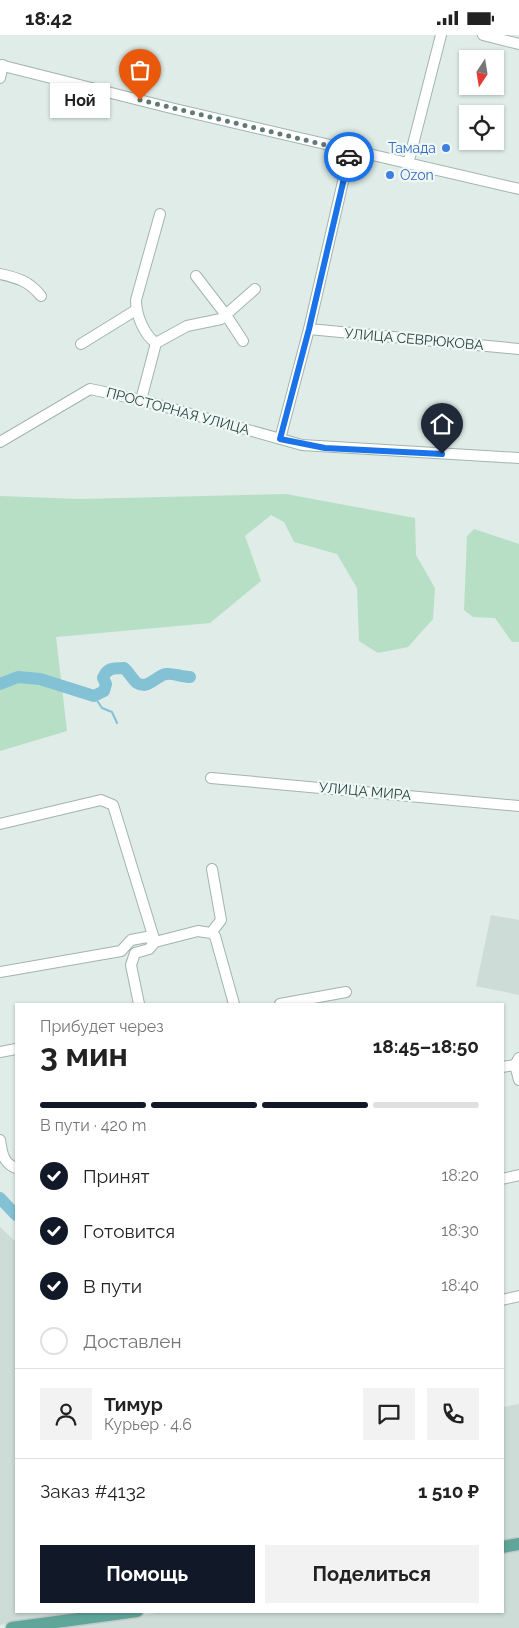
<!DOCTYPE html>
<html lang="ru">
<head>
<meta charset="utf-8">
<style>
  :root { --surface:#fff; --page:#f2f2f2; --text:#222; --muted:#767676; --line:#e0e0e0; --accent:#111827 }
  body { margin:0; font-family:Raleway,sans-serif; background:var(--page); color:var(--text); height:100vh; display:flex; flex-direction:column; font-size:19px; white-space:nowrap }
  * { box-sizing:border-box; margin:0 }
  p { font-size:16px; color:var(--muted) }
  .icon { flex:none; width:28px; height:28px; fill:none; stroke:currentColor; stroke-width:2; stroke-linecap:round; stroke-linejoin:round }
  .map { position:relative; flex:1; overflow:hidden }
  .side { position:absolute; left:15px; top:968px; width:489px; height:610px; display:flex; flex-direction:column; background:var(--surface); border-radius:0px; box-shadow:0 1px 4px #0004 }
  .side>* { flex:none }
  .needle { width:32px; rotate:192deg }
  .tools { position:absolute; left:459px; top:15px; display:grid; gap:10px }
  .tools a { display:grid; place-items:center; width:45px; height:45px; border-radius:0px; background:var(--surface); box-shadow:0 1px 4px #0004; font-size:25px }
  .pin { position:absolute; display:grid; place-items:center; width:42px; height:42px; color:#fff; margin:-51px -21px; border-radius:50% 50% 50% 0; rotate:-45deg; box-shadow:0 0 5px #0007 }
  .pin .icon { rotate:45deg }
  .courier { position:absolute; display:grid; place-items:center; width:50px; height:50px; margin:-25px; border:4px solid #1a73e8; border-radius:50%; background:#fff; color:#222; box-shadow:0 1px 6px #0007 }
  .bubble { position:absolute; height:35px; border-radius:0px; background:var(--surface); box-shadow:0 1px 4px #0004; font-size:16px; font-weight:700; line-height:35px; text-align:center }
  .overview em { font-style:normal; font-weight:700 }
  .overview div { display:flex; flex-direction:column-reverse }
  .overview { display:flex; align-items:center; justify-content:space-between; height:85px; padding:0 25px }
  h1 { font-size:32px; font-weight:700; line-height:38px }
  .bar { display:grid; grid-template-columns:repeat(4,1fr); gap:8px 5px; align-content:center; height:60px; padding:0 25px }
  .bar i { height:6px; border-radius:4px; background:var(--line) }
  .bar .current { background:var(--accent) }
  .bar p { grid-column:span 4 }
  .line { display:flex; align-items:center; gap:12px; padding:0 25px; border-top:1px solid var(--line) }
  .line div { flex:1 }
  .round { display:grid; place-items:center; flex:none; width:52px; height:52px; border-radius:0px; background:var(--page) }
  ol { padding:0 25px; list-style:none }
  li { display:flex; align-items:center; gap:15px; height:55px }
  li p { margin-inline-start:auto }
  li .icon { padding:5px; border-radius:50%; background:var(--accent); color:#fff; stroke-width:4 }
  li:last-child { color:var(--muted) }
  li i { width:28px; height:28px; border:2px solid var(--line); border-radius:50% }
  .cta { display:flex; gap:10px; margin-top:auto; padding:10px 25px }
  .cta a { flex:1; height:58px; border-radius:0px; background:var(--accent); color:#fff; font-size:20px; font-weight:700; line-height:58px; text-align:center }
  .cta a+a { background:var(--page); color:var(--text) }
  .status { display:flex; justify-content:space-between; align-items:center; height:35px; padding:0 25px; background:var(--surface); direction:ltr }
  .status svg { height:14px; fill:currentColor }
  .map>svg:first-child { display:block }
  .built { fill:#cddcd6 }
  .green { fill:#b6dfc5 }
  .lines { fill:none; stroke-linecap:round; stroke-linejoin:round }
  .stream { stroke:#83c1d5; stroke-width:2 }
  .river { stroke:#83c1d5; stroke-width:12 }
  .minor-casing { stroke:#a2b4af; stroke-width:12 }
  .major-casing { stroke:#c0c9c7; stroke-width:15 }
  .minor { stroke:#fff; stroke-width:10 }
  .major { stroke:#60a599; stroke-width:12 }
  .done { stroke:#627a75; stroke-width:5; stroke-dasharray:0 9 }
  .route { stroke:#1a73e8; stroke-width:6 }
  .shop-dot { fill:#3f7fe0; stroke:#f0f8f5; stroke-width:2 }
  .labels { text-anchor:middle; stroke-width:4.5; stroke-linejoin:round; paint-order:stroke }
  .shop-label { font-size:14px; fill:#366cbe; stroke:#f0f8f5; text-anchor:end }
  .street-label { font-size:14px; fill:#1f3d38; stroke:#f0f8f5 }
</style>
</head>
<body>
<div class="status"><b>18:42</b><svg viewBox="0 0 49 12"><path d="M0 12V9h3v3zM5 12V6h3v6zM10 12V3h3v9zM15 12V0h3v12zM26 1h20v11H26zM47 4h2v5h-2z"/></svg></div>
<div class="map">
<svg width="519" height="1593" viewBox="0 0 519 1593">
  <rect width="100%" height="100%" fill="#dfece7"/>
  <path class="built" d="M491,880L519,885V960L476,951Z
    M0,1192L16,1207V1576H93L0,1590Z
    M519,1369V1501L503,1505V1372Z
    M519,1513V1593H49L172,1576H502L503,1516Z"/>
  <path class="green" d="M286,459L415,483L416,520L435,553L433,584L408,612L378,618L359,606L357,553L337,519L294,507L284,487L271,480L245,501L261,546L210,588L56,602L67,696L0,716V461L80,464Z
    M474,494L519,509V607H512L495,583L473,582L464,575L467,501Z"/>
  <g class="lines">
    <path class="stream" d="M94,661L102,673L112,677L117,688"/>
    <path class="river" d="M0,649L18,642L40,644L94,661L104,656L106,649L103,643C107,633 113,633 124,633C129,637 132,644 137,648C148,655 157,640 166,639C173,638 182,642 190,642
      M0,1163L16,1180"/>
    <defs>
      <path id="minor" d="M483,0L519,9
        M0,30L175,74L519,154
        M0,43L3,30
        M408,129L441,0
        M0,239C18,243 29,246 41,261
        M196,241L226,280L243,306
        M309,294L519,314
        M156,308C144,300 136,280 136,265L160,179
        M81,309L136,275
        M141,365L156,308L187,291L221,284L255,254
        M280,404L309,294L350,116
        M0,407L90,354L141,365L302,410L519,423
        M211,743L519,771
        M0,789L101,765L113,770L155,907L149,914L135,918L131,930L139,969
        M212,834L221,885L211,898L215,901L234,969
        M0,937L121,916L131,905L147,902L155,907L198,896L211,898
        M280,969L346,957
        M0,1017L16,1014
        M515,1030L519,1045
        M502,1032L515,1030L519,1023
        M0,1105C2,1118 3,1128 16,1133
        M502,1144L519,1140
        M502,1265L519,1261"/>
      <path id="major" d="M502,1512L519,1509
        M12,1593L137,1576"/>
    </defs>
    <use href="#minor" class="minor-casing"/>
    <use href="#major" class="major-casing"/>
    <use href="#minor" class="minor"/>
    <use href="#major" class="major"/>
  </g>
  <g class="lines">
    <path class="done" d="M140,65L350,116L349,122"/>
    <path class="route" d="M349,122L309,294L280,404L325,413L442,419"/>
  </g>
  <g class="shop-dot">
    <circle cx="446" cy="113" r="5"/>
    <circle cx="390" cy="140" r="5"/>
  </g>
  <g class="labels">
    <g class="shop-label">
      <text x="436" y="118">Тамада</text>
      <text x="400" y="145" text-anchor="start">Ozon</text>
    </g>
    <g class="street-label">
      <text transform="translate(414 304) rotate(5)" y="5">УЛИЦА СЕВРЮКОВА</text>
      <text transform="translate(178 376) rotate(15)" y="5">ПРОСТОРНАЯ УЛИЦА</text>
      <text transform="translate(365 756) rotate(5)" y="5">УЛИЦА МИРА</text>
    </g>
  </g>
</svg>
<div class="tools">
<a><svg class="needle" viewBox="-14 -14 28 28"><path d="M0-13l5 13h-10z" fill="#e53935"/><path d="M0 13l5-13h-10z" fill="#767676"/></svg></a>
<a><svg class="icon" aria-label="locate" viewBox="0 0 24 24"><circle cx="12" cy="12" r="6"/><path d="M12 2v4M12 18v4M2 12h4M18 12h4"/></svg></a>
</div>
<div class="pin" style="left:140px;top:65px;background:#ea580c"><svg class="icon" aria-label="bag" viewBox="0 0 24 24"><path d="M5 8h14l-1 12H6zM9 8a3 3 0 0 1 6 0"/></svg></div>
<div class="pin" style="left:442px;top:419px;background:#1f2937"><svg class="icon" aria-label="home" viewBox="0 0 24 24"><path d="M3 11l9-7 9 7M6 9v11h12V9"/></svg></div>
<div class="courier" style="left:349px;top:122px"><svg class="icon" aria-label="car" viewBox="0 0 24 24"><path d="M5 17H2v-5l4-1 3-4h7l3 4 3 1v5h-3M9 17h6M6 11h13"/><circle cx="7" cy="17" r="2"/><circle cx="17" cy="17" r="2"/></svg></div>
<div class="bubble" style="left:50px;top:48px;width:60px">Ной</div>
<section class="side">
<div class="overview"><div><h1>3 мин</h1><p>Прибудет через</p></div><em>18:45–18:50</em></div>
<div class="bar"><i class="current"></i><i class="current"></i><i class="current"></i><i></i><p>В пути · 420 m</p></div>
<ol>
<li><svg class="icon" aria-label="check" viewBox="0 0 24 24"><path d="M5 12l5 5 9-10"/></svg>Принят<p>18:20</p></li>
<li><svg class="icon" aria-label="check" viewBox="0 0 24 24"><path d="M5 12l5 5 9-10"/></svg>Готовится<p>18:30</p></li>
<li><svg class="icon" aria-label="check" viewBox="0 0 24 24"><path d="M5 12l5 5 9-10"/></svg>В пути<p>18:40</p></li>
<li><i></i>Доставлен</li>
</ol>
<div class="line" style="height:90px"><a class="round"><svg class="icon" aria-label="person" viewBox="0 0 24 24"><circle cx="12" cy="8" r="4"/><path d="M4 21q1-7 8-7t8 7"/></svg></a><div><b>Тимур</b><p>Курьер · 4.6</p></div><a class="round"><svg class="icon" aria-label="chat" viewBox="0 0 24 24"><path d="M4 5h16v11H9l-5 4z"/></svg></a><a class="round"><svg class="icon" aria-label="phone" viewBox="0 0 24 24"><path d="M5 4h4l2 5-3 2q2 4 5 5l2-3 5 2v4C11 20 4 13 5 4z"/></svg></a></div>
<div class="line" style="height:65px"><div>Заказ #4132</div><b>1 510 ₽</b></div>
<div class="cta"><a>Помощь</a><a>Поделиться</a></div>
</section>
</div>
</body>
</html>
